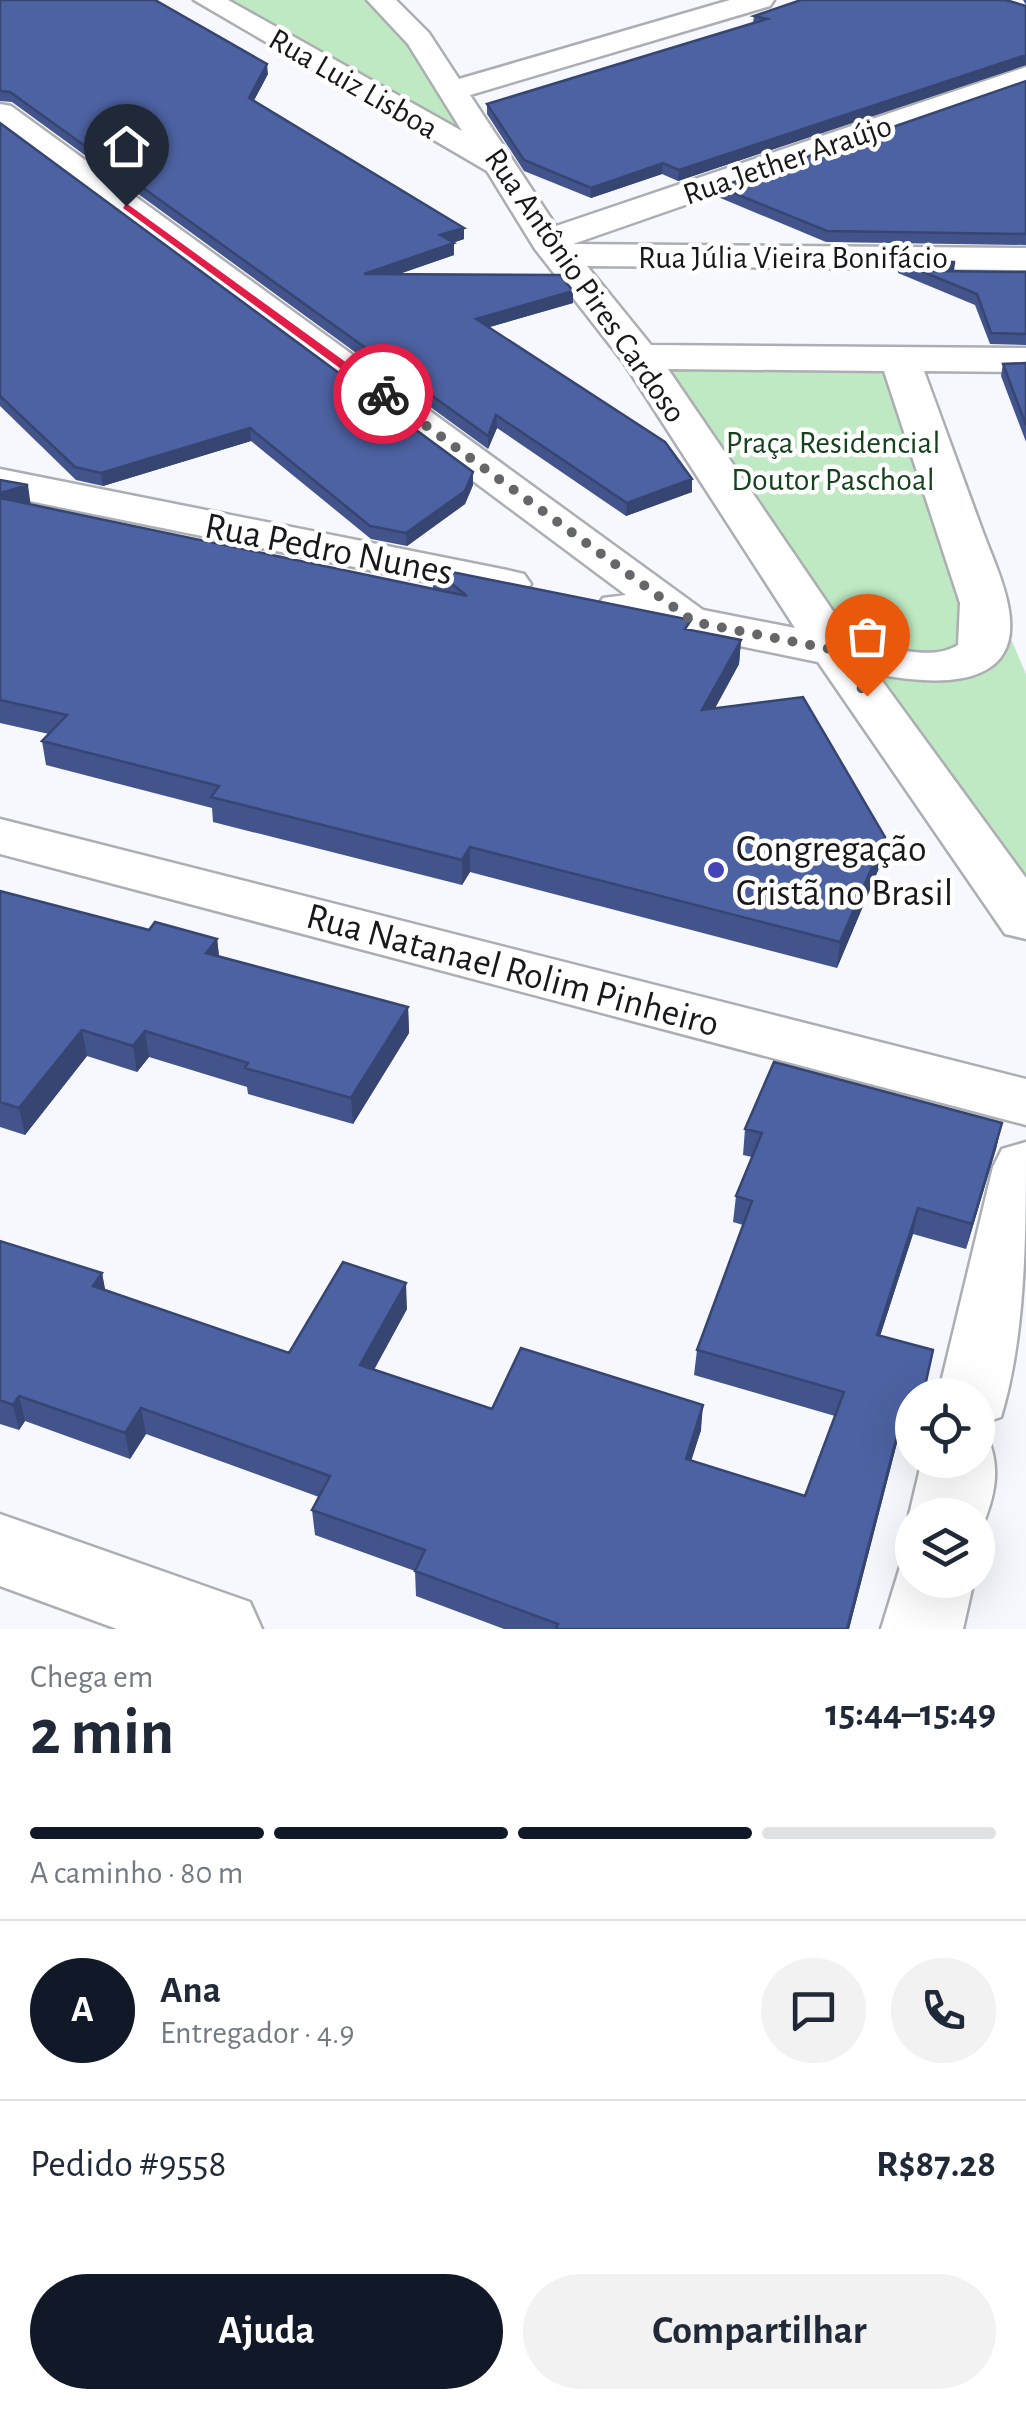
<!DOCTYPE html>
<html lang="pt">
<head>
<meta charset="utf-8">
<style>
  :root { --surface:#fff; --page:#f2f2f3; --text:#1f2937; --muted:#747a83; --line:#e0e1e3; --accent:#111827 }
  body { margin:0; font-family:"Alegreya Sans",sans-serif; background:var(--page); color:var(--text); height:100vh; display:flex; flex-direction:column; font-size:38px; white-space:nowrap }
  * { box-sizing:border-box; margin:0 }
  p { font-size:32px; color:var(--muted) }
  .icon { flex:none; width:55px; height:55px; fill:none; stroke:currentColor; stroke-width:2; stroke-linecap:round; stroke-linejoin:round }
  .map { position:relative; height:1629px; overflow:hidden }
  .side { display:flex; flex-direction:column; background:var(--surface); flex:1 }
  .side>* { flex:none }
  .buttons { position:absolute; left:895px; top:1378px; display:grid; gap:20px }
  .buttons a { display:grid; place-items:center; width:100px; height:100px; border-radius:50%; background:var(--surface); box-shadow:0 10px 40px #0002; font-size:50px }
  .pin { position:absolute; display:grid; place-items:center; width:85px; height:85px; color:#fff; margin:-102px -42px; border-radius:50% 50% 50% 0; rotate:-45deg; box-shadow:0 0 10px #0007 }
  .pin .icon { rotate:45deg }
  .courier { position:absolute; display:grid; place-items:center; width:100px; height:100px; margin:-50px; border:8px solid #e11d48; border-radius:50%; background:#fff; color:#222; box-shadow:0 2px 12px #0007 }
  .headline em { font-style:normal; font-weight:700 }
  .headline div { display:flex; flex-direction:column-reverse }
  .headline { display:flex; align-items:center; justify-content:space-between; height:170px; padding:0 30px }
  h1 { font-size:65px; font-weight:700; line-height:75px }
  .bar { display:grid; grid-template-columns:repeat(4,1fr); gap:15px 10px; align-content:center; height:120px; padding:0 30px }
  .bar i { height:12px; border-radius:8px; background:var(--line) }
  .bar .on { background:var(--accent) }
  .bar p { grid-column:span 4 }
  .line { display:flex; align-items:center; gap:25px; padding:0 30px; border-top:2px solid var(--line) }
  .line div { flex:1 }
  .round { display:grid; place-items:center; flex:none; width:105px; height:105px; border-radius:52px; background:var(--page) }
  .action { display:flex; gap:20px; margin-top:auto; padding:20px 30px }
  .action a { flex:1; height:115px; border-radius:60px; background:var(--accent); color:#fff; font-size:40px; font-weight:700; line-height:115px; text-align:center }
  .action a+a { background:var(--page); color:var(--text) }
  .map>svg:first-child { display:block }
  .green { fill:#bee9c2 }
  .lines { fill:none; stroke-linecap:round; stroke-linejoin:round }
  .minor-casing { stroke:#acaeb3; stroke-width:5 }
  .minor { fill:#fff; fill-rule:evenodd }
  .wall { fill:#42548b }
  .shaded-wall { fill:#364571 }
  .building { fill:#4d62a2; stroke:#364571; stroke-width:2.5 }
  .route { fill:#e11d48 }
  .done { stroke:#656669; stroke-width:10; stroke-dasharray:0 18 }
  .poi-dot { fill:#4443b9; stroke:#fff; stroke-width:4 }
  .labels { text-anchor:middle; stroke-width:9; stroke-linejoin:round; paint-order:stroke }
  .far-street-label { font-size:32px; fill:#17181a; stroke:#fff }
  .far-park-label { font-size:32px; fill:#13421d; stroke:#fff }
  .street-label { font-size:38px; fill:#17181a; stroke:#fff }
  .poi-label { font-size:38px; fill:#17181a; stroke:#fff; text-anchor:start }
</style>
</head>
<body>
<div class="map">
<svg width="1026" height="1629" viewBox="0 0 1026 1629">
  <rect width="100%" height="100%" fill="#f6f8fd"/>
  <path class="green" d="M208,0H379L389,7L478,153Z
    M653,361L893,363L1026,674V902Z"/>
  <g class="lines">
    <defs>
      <path id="minor" d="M194,0H228L462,131L408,44L367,0H396L429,33L459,79L730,0H774L770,6L470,95L556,226L1026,67V86L573,244L1026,248V270L587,266L651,345L1026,348V372L924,371C943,422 961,473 980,524C989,550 1003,578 1008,605C1026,692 933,685 877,674L1026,878V939L1005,934L818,662L603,618L596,608L603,598L626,595L0,128V104L11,106L703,610L795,628L624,363L535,249L487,171ZM668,369L884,371L960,603L958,645C930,663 881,645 852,639Z
        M0,469L507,570L524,574L531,584L524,594L507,598L0,495Z
        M0,819L1026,1079V1125L0,854Z
        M1026,1142C1026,1230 1026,1336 1001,1417L978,1425V1395H938L993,1167L1002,1149Z
        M978,1433L987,1437C1003,1470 993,1503 978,1536V1515H912V1523L909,1515L922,1460H978Z
        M0,1514L250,1602L262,1629H117L0,1586Z
        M912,1551V1580H974L963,1629H881L904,1554Z"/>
    </defs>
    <use href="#minor" class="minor-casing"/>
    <use href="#minor" class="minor"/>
  </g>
  <path class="wall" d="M0,0L268,74L254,100L464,228V239L453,243L454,255L398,274L573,303L489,327L692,492L626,516L497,428L488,449L12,102L0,101Z
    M1023,0H1026V65L678,181L662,174L591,198L524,171L487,114V104L753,23L754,16L1026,5Z
    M1026,81V245L826,242L718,197L719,187Z
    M0,123L473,472V485L465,504L407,546L371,539L251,441L103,486L76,480L0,406Z
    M899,262H955L954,272H1026V345L990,344L975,305L898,273Z
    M1026,363V442L1001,376L1003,364Z
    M0,480L31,505L433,589L432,568L691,630L741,640L739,664L715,708L885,837L882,861L837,968L470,872L462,885L213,822L212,808L46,765L42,741L49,734L0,723Z
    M0,891L149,930L217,939L219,956L408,1007L409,1033L353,1124L248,1094L247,1087L149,1057L137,1072L87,1056L25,1135L0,1127Z
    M1002,1123L996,1149L966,1249L913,1234L880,1336L933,1350L924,1395H912V1439L899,1435L849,1629H504L416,1596L415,1571L315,1535L312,1510L319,1497L146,1434L130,1459L25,1421L19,1430L0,1424V1241L102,1273L105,1291L289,1353L407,1309L374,1370L492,1409L701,1430L691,1460L805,1496L835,1416L694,1375L697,1350L743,1225L733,1222L736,1196L752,1157L743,1155L745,1129Z"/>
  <path class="shaded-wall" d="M1026,55V65L678,181L679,170Z
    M267,64L268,74L250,108L249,98Z
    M663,163L662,174L591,198V188Z
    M464,228V239L440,246V235Z
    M454,243V255L365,286L364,274Z
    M955,262L953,273L930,271Z
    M573,291V303L476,331V319Z
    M496,415L497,428L488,449V436Z
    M250,428L251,441L103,486L101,473Z
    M473,472V485L465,504L407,546L406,533Z
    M692,479V492L626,516L627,503Z
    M28,485L31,507L0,517V493Z
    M741,640L739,664L701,734L702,710Z
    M885,837L882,861L837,968L840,942Z
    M470,847V872L462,885V860Z
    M217,939L220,965L206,953Z
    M408,1007L409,1033L353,1124L351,1098Z
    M82,1030L87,1056L25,1135L19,1108Z
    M145,1031L149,1057L137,1072L133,1046Z
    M1002,1123L996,1149L966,1249L972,1224Z
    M918,1208L913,1234L872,1361L877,1335Z
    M102,1273L107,1299L93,1286Z
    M406,1283L407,1309L362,1391L360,1365Z
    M19,1396L25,1421L19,1430L13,1405Z
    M703,1405L701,1430L684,1484L686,1459Z
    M141,1408L146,1434L130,1459L125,1433Z
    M904,1409L899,1435L849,1629H847Z"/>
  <path class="building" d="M0,0H155L267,64L249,98L464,228L440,235L454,243L364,274L560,275L573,291L476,319L665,442L692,479L627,503L496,415L488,436L10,92L0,91Z
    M801,0H1006L1026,6V55L679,170L663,163L591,188L524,160L487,104L767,19L754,16Z
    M1026,81V234L827,231L719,187Z
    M0,123L473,472L465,491L406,533L370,526L250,428L101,473L75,467L0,396Z
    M899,262H955L930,271L1026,272V334L991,333L977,294Z
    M1026,363V425L1003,364Z
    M0,480L28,485L0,493Z
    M0,498L467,596L432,568L691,620L685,629L741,640L702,710L803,697L885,837L840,942L470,847L462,860L211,797L219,786L42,741L67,715L0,700Z
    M0,891L149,930L155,922L217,939L206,953L408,1007L351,1098L245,1068L248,1063L145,1031L133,1046L82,1030L19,1108L0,1102Z
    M774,1062L1002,1123L972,1224L918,1208L877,1335L933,1350L923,1395H912V1412L904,1409L847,1629H556L558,1624L415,1571L425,1550L312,1510L330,1476L141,1408L125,1433L19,1396L13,1405L0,1400V1241L102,1273L93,1286L289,1353L343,1262L406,1283L360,1365L492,1409L521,1348L703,1405L686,1459L805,1496L844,1392L697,1350L752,1201L736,1196L762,1133L745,1129Z"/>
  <path class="route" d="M126,203L387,392V397H379L123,208Z"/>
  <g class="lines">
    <path class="done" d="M383,394L694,622L835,650L867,696"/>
  </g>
  <circle class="poi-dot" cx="716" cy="870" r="10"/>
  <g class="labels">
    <g class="far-street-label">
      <text transform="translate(354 83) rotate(30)" y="11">Rua Luiz Lisboa</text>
      <text transform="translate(787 159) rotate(-19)" y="11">Rua Jether Araújo</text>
      <text x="793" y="268">Rua Júlia Vieira Bonifácio</text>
      <text transform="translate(586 285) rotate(55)" y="11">Rua Antônio Pires Cardoso</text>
    </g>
    <g class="far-park-label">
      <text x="833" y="453">Praça Residencial<tspan x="833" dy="37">Doutor Paschoal</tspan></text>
    </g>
    <g class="street-label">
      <text transform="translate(329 548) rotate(11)" y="13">Rua Pedro Nunes</text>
      <text transform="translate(513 969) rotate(15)" y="13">Rua Natanael Rolim Pinheiro</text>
    </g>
    <g class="poi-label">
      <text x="736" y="861">Congregação<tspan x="736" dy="44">Cristã no Brasil</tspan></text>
    </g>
  </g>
</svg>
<div class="buttons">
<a><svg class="icon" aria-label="locate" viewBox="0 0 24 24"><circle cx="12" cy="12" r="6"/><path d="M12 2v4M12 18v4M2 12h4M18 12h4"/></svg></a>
<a><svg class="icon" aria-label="layers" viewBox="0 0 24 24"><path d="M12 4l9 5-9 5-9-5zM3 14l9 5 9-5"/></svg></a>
</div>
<div class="pin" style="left:867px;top:696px;background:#ea580c"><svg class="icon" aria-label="bag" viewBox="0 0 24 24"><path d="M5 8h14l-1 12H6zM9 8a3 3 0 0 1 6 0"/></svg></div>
<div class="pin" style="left:126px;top:206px;background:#1f2937"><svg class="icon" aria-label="home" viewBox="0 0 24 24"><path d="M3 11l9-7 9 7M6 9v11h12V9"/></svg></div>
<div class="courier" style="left:383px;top:394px"><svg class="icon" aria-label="bike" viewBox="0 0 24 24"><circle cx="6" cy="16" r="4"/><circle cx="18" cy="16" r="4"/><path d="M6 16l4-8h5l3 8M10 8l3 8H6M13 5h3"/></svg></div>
</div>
<section class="side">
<div class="headline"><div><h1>2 min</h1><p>Chega em</p></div><em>15:44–15:49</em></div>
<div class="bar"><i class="on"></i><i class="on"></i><i class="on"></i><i></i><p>A caminho · 80 m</p></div>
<div class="line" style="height:180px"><b class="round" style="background:var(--accent);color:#fff">A</b><div><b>Ana</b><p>Entregador · 4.9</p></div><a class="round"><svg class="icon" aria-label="chat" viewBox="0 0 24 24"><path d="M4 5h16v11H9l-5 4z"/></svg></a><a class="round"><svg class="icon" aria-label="phone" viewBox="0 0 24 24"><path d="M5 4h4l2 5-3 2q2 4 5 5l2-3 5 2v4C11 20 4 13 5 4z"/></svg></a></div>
<div class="line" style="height:130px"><div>Pedido #9558</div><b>R$87.28</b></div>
<div class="action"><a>Ajuda</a><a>Compartilhar</a></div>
</section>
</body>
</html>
